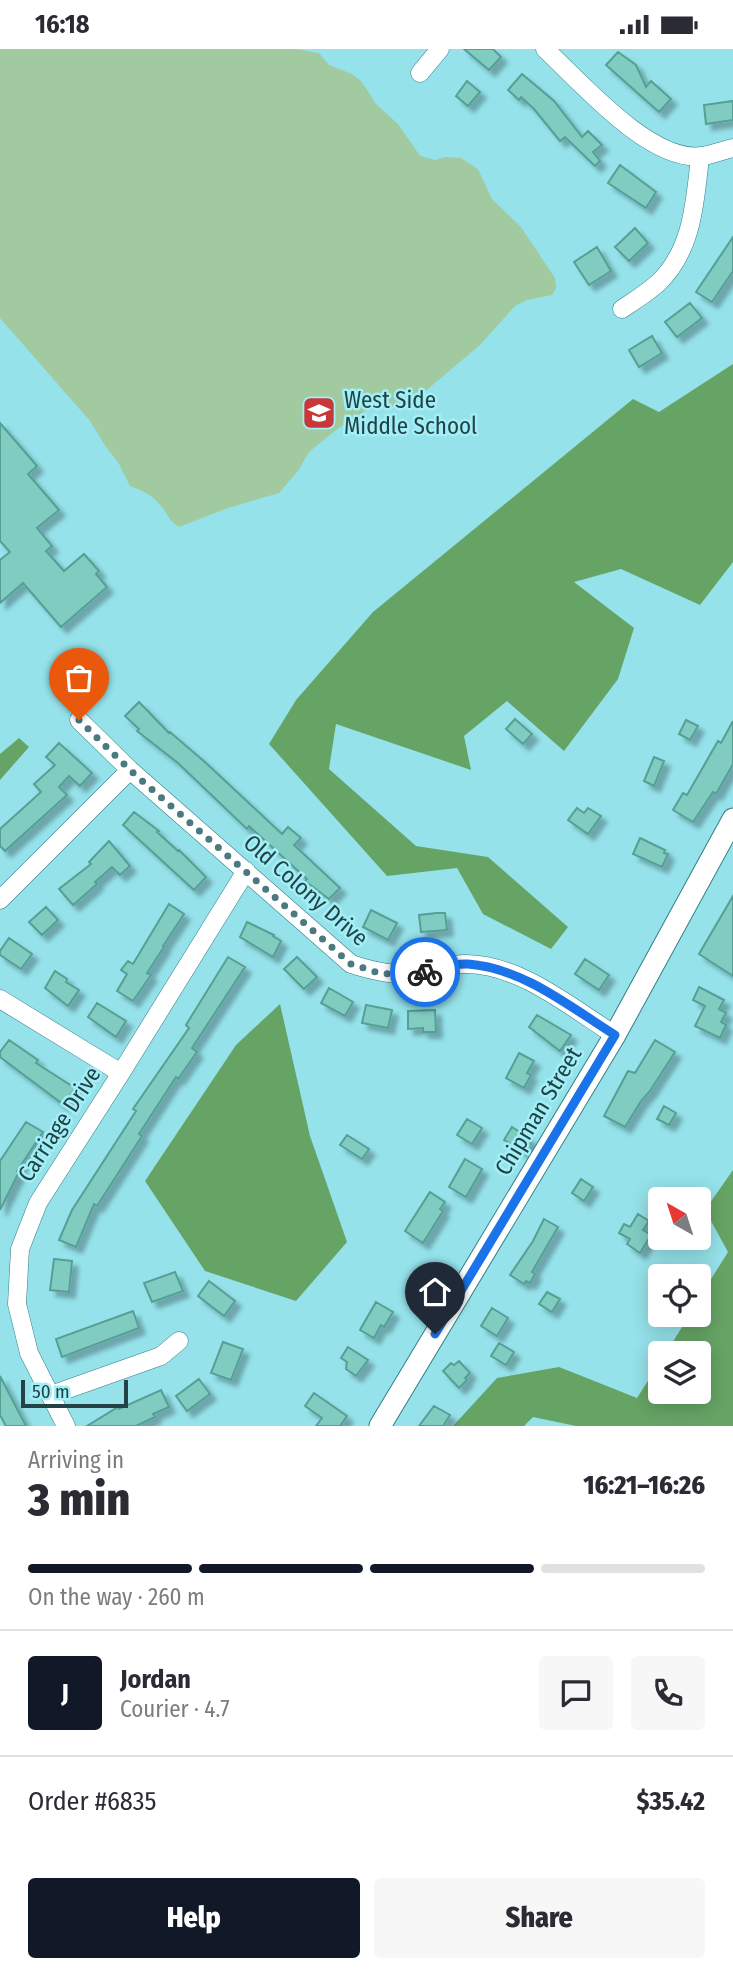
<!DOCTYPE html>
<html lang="en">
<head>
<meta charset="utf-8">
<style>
  :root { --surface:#fff; --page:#f7f7f7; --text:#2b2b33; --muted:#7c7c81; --line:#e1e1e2; --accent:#111827 }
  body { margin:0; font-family:"Fira Sans Condensed",sans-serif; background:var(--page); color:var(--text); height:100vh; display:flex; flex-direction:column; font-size:26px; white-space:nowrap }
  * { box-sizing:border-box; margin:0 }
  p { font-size:23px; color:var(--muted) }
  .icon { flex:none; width:38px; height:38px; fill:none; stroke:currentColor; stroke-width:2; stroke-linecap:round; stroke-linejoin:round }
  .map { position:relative; height:1377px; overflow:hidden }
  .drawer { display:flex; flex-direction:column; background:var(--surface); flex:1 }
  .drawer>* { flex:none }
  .needle { width:46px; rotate:321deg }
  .fabs { position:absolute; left:648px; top:1138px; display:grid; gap:14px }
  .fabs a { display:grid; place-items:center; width:63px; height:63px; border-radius:7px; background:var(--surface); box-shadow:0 4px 18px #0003; font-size:35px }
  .scale { position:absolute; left:21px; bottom:18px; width:107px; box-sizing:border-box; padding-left:7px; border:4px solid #224245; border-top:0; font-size:19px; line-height:24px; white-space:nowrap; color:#224245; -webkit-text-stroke:5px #a2eff7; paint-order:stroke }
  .pin { position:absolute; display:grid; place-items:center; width:60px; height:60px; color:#fff; margin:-72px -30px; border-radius:50% 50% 50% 0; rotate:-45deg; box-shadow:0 0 7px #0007 }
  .pin .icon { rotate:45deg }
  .courier { position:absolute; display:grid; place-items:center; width:70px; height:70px; margin:-35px; border:5px solid #1a73e8; border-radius:50%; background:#fff; color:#222; box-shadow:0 2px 9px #0007 }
  .headline em { font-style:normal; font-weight:800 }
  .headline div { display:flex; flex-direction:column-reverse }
  .headline { display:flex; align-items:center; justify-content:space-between; height:119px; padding:0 28px }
  h1 { font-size:46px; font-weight:800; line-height:52px }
  .bar { display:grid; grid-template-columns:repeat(4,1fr); gap:10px 7px; align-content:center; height:84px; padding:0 28px }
  .bar i { height:9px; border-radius:5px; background:var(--line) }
  .bar .selected { background:var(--accent) }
  .bar p { grid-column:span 4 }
  .line { display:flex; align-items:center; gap:18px; padding:0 28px; border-top:2px solid var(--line) }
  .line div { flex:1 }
  .round { display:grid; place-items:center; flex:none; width:74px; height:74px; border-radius:7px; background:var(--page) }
  .action { display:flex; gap:14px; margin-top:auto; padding:14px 28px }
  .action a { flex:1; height:80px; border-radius:7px; background:var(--accent); color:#fff; font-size:28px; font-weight:800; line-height:80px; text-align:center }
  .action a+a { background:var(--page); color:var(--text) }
  .status { display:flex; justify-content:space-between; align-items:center; height:49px; padding:0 35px; background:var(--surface); direction:ltr }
  .status svg { height:19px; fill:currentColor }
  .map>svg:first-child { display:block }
  .green { fill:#a1caa0 }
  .forest { fill:#66a465 }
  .building { fill:#81ccc1; stroke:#559f95; stroke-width:2; filter:url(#shadow) }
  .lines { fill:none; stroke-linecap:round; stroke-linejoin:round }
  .minor-casing { stroke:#307f87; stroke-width:19 }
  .tertiary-casing { stroke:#307f87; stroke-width:23 }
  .minor { stroke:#fff; stroke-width:18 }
  .tertiary { stroke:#fff; stroke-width:21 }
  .done { stroke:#4a7a7f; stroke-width:7; stroke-dasharray:0 12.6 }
  .route { stroke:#1a73e8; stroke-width:9 }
  .labels { text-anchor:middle; stroke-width:5; stroke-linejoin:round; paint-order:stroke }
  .poi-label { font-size:23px; fill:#224245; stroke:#a2eff7; text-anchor:start }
  .street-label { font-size:23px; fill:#224245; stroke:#a2eff7 }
</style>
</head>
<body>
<div class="status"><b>16:18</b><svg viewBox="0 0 49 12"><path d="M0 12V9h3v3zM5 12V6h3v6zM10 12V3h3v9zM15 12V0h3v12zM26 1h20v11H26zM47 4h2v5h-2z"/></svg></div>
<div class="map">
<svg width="733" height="1377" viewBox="0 0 733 1377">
  <defs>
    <filter id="shadow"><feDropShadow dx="6" dy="6" stdDeviation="2" flood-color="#0004"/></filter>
  </defs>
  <rect width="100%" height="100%" fill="#95e2ea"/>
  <path class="green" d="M0,0H295L319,4L329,16L352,25L362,33L376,55L398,75L420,107L435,111L446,108L461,109L478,120L492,150L521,178L555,229L556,239L552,246L527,251L515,257L480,296L423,344L402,355L365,362L336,381L309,403L298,422L279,444L228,459L179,478C168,472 168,464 160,456C153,446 141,441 130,437L118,413L106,398L90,372L0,269Z"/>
  <path class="forest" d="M733,315V513L700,556L621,520L574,533L634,579L618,630L564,702L507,652L464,687L471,721L336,675L329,720L416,797L488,808L568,878L551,900L483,865L457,819L387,827L269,695L296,651L373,563L633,350L659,363Z
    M19,689L29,698L0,731V705Z
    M280,955L310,1087L347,1193L296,1252L205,1222L145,1132L236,996Z
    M733,1121V1377H576L533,1368L524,1377H453L497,1329L559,1318L637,1349L660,1313V1342H698V1304H666L690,1265H698V1251L728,1203L705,1161Z"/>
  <path class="building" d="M464,0H493L501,8L489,21Z
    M618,3L636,16L646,38L651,32L671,50L659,63L606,16Z
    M522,25L554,52L582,88L588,82L602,96L593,103L600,112L595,117L565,88L560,92L534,60L521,48L519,51L508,41Z
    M467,32L480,43L468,57L456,47Z
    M733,52V71L706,75L704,56Z
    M620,116L656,143L646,159L608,134Z
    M635,179L648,194L629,212L615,198Z
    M733,188V222L712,253L696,243Z
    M597,198L611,222L589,236L574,213Z
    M690,254L702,269L677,288L665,273Z
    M652,287L662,304L639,318L629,301Z
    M0,374L37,417L28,425L59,461L37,479L52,497L46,502L64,522L84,505L99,522L96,525L107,538L61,578L23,534L0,554V511L10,503L0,492Z
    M139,653L169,684L170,683L206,714L282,785L288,778L301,789L294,796L340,839L329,850L305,832L307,830L249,777L247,780L178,714L137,682L139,680L125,667Z
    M515,670L532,685L523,695L506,680Z
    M686,671L698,677L690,691L679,685Z
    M733,672V715L716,745L713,743L693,773L673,761L683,744L687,746L718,692L721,694Z
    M59,694L92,724L80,737L69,727L59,738L67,746L5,802L0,797V780L41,743L34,735L55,716L46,708Z
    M654,708L664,712L654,737L644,732Z
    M577,759L584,764L588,759L601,767L588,785L568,771Z
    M134,763L159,782L157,783L178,802L179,801L206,828L194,841L123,776Z
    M640,789L665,801L664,804L668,805L662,818L633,805Z
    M109,792L130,817L120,826L112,818L95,833L97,835L73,856L59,840L91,815L89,813Z
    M733,847V927L699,905Z
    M169,855L184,865L163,897L164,898L147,924L151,926L133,952L117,942L127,925L121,921L128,912L133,915Z
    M46,858L58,871L42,886L29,873Z
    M371,861L397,874L388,891L363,878Z
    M437,864H445L447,881L421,883L419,866Z
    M247,873L274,886L273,887L281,892L273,908L240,888Z
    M9,889L32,905L21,920L0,906V902Z
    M228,908L245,918L192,999L197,1003L178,1030L176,1028L139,1085L142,1087L97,1157L94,1155L76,1198L59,1191L72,1161L136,1062L133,1060L189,979L186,976Z
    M297,908L317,928L304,940L284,920Z
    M585,910L609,926L599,941L575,925Z
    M55,922L67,930L66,933L79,941L68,957L45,939Z
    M699,938L724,951L719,960L726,964L721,973L726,976L720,989L695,977L705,957L693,951Z
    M329,939L353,953L345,967L321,954Z
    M97,954L126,972L116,988L88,968Z
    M366,956L392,961L388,979L362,974Z
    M435,961L436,983H423V979L408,980V962Z
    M537,966L571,986L560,1002L529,978Z
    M9,991L38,1011L36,1014L75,1039L64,1056L0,1008V1003Z
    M655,991L675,1003L650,1042L641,1052L625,1078L604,1067L628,1022L635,1024Z
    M519,1004L534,1012L527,1024L531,1026L524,1039L506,1029Z
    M664,1057L676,1064L669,1076L657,1070Z
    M467,1070L482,1079L472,1095L457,1086Z
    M26,1073L43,1083L17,1122L19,1123L0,1161V1112Z
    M512,1078L532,1091L525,1104L504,1091Z
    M347,1086L369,1100L362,1110L340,1096Z
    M465,1110L482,1120L466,1148L449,1138Z
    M581,1130L593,1138L584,1152L572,1144Z
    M430,1143L445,1153L440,1160L443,1162L423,1194L405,1182Z
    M638,1165L649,1172L643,1181L651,1186L640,1204L627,1195L630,1190L619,1184L624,1175L630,1178Z
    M544,1170L558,1178L532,1223L535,1225L530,1234L526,1232L524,1235L510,1226L533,1192Z
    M54,1210L72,1212L69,1243L50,1241Z
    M175,1223L183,1242L152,1253L144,1234Z
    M209,1232L235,1252L224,1267L198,1247Z
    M423,1232L434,1240L420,1260L409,1253Z
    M547,1243L560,1250L552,1263L539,1255Z
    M376,1253L393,1263L384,1278L381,1276L374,1289L360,1281Z
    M492,1259L508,1269L497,1287L481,1277Z
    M133,1262L139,1279L62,1308L56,1290Z
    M223,1293L243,1300L231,1331L211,1324Z
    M499,1294L514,1303L506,1316L491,1307Z
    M348,1298L368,1311L356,1327L346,1320L347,1313L341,1309Z
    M459,1312L470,1324L465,1329L467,1331L459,1339L443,1322L451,1314L454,1316Z
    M0,1327L26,1377H6L0,1366Z
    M199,1330L210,1345L187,1362L176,1347Z
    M161,1341L169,1358L153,1365L155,1368L136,1377H87L118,1358L119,1360Z
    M314,1344L347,1367L340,1377H316L322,1369L305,1357Z
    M434,1357L450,1366L443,1377H419Z"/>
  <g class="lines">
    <defs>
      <path id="minor" d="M545,0C581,33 650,114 702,107C712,106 723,101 733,99
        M420,24L440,0
        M622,260C634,252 647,244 658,234C693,201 695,152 700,108
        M79,671L130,721L351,915C376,923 398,928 424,923C438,921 453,914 467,915C521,916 570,958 615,986
        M0,851L130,721
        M0,950L121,1024
        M51,1346L161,1307L179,1292
        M66,1377L29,1304L17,1255L20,1200L38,1154L121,1024L246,822"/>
      <path id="tertiary" d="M380,1377L615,986L733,770"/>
    </defs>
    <use href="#minor" class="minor-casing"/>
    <use href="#tertiary" class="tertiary-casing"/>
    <use href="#minor" class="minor"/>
    <use href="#tertiary" class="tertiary"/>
  </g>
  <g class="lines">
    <path class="done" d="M79,671L131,722L351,915L382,925L425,923"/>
    <path class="route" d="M425,923C438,920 454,914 468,915C523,919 570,958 615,986L435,1285"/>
  </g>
  <defs>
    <symbol id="school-square" viewBox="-11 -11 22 22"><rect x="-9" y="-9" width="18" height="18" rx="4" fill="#c7383b" stroke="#a2eff7"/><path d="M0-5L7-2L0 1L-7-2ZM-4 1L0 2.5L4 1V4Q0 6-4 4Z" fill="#fff"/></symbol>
  </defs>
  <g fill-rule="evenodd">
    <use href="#school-square" x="300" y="345" width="38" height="38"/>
  </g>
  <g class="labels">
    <g class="poi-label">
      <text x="344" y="359">West Side<tspan x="344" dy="26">Middle School</tspan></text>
    </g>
    <g class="street-label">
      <text transform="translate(306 841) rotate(41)" y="8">Old Colony Drive</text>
      <text transform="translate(538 1062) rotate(-59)" y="8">Chipman Street</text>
      <text transform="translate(59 1075) rotate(-57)" y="8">Carriage Drive</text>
    </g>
  </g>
</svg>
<div class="fabs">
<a><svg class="needle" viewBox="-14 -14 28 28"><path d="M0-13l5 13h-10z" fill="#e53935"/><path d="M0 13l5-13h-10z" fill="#7c7c81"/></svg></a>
<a><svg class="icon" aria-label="locate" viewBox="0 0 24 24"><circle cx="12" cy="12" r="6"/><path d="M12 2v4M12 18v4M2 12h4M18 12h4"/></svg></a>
<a><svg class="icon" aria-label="layers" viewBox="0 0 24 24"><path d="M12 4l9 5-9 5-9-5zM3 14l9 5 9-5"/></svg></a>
</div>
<div class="scale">50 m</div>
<div class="pin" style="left:79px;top:671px;background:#ea580c"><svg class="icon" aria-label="bag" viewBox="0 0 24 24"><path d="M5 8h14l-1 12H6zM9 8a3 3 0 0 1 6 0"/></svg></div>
<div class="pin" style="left:435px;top:1285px;background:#1f2937"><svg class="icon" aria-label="home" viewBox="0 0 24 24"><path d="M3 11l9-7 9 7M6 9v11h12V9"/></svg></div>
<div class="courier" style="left:425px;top:923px"><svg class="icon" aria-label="bike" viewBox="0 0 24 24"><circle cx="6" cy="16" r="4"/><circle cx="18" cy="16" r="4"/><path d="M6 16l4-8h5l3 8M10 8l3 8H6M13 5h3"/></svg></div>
</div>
<section class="drawer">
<div class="headline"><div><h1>3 min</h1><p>Arriving in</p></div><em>16:21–16:26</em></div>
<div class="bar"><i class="selected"></i><i class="selected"></i><i class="selected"></i><i></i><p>On the way · 260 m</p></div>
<div class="line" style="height:126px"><b class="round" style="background:var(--accent);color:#fff">J</b><div><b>Jordan</b><p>Courier · 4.7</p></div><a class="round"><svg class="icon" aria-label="chat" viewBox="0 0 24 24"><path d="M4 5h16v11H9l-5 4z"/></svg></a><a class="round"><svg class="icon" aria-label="phone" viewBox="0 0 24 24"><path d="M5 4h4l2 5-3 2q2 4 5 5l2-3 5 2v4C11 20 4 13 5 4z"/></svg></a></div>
<div class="line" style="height:91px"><div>Order #6835</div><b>$35.42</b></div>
<div class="action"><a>Help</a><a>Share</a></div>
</section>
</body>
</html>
